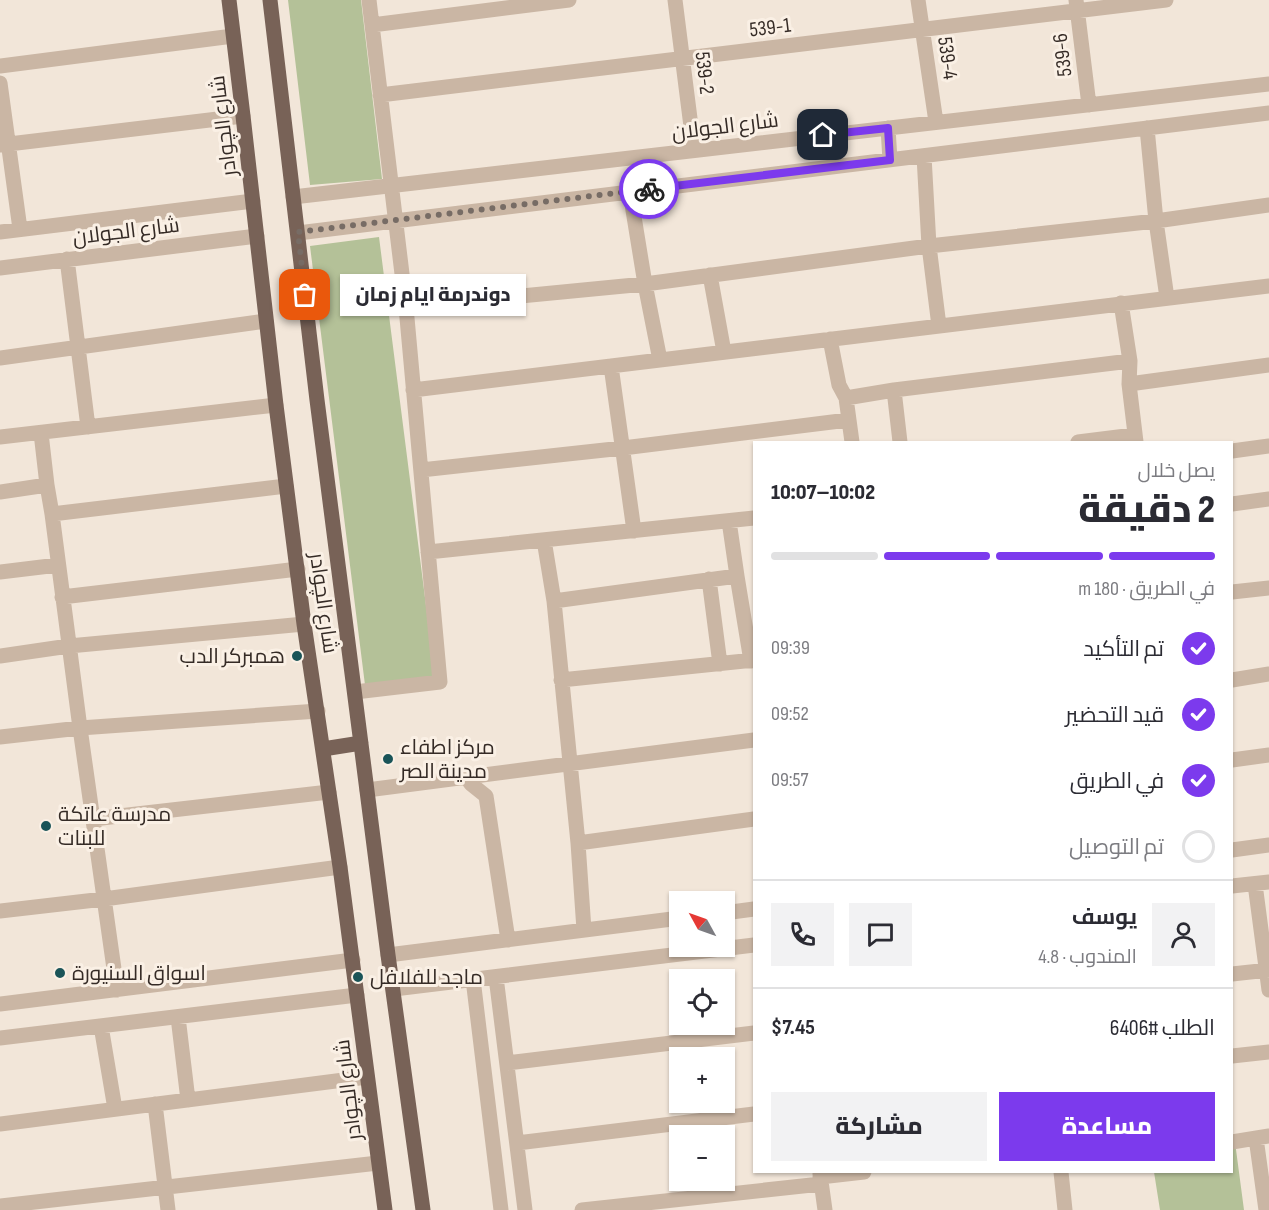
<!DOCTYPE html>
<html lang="ar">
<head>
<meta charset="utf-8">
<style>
  :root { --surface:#fff; --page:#f2f2f3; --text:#2b2b33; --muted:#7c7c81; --line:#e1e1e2; --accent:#7c3aed }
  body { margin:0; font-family:"Sofia Sans Condensed",Cairo,sans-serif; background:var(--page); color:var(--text); direction:rtl; height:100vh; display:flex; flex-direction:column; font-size:22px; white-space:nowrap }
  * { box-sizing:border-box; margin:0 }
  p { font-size:20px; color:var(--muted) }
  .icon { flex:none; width:33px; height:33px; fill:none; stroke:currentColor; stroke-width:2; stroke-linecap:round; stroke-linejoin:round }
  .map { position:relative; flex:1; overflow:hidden; direction:ltr }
  .side { position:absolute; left:753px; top:441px; width:480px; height:732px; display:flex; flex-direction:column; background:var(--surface); border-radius:0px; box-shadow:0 2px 4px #0004; direction:rtl }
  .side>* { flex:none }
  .needle { width:39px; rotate:310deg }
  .fabs { position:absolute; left:669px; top:891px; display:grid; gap:12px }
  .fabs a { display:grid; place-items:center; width:66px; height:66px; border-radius:0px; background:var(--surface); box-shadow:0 2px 4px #0004; font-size:30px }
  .pin { position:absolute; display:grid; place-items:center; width:51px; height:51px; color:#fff; margin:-26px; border-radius:12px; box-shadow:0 3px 9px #0006 }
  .courier { position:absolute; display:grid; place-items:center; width:60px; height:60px; margin:-30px; border:4px solid #7c3aed; border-radius:50%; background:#fff; color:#222; box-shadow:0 2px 8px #0007 }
  .bubble { position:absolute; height:42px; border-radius:0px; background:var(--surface); box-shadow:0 2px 4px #0004; font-size:20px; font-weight:800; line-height:42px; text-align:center; direction:rtl }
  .head em { font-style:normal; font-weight:800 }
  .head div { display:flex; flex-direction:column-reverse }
  .head { display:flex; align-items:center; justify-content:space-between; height:102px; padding:0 18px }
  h1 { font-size:39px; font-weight:800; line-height:45px }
  .bar { display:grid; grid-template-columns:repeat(4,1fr); gap:9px 6px; align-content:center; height:72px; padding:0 18px }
  .bar i { height:8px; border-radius:4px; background:var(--line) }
  .bar .selected { background:var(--accent) }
  .bar p { grid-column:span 4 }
  .line { display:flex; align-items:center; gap:15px; padding:0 18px; border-top:2px solid var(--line) }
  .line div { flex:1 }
  .round { display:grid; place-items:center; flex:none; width:63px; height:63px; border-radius:0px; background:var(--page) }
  ol { padding:0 18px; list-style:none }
  li { display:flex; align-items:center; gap:18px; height:66px }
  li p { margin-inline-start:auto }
  li .icon { padding:6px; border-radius:50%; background:var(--accent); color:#fff; stroke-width:4 }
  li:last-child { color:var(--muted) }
  li i { width:33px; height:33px; border:3px solid var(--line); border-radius:50% }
  .action { display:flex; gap:12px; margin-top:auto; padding:12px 18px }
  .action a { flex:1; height:69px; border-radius:0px; background:var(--accent); color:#fff; font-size:24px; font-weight:800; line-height:69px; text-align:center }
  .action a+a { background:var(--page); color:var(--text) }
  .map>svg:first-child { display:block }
  .green { fill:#b4c198 }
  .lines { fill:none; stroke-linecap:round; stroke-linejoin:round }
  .minor { stroke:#cab6a4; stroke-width:15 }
  .major { stroke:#786257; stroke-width:15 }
  .done { stroke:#776c65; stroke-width:6; stroke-dasharray:0 10.8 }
  .route { stroke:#7c3aed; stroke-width:8 }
  .poi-dot { fill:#1a5458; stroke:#faf0e5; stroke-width:2 }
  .labels { text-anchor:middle; stroke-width:6; stroke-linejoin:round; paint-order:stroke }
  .street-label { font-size:21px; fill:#352b26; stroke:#faf0e5 }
  .poi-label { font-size:21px; fill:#352b26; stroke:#faf0e5; text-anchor:start }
</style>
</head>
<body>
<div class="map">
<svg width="1269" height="1210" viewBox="0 0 1269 1210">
  <rect width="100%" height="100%" fill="#f2e6d9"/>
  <path class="green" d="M288,0H361L382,179L310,185Z
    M379,237L435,676L365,685L310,246Z
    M1232,1142H1235L1244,1210H1160L1154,1172H1232Z"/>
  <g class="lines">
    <path class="minor" d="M675,0L694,150
      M918,0L936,122
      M1076,0L1089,105
      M372,25L569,0
      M0,66L233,36
      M0,83L20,229
      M380,95L1166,0
      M888,128L890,160
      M1147,128L1156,221L1167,298
      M0,145L243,116
      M924,156L929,246L939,326
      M630,192L645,284L660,360
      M293,197L1269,84
      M0,232L253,201
      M298,233L1269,113
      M67,259L88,427
      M0,268L257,236
      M710,275L724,352
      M1121,303L1130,361L1129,384L1136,442
      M406,307L645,284L929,246L1156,221L1269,205
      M830,339L839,385L846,398L852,442
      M0,358L266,321
      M611,366L634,531
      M1129,384L1269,365
      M413,390L1269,286
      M894,390L900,442
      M846,398L894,390L1130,361
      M41,433L47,485L52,514L80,728L117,990
      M0,437L276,405
      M1078,442L1134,435
      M1232,451L1269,446
      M421,470L623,448L848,420
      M0,492L47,485
      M1232,504L1269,499
      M52,514L286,486
      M729,521L737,576L751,661
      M544,540L554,601L578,843L584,930
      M428,552L754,518
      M0,572L58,565
      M709,579L720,664
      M1232,592L1269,588
      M62,597L298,569
      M554,601L737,576
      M0,656L69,646L304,624
      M561,680L754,660
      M1232,680L1269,674
      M355,692L440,682L406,307L369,0
      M0,737L80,728L318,711
      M1232,760L1269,755
      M466,777L471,784L486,796L508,940
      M367,790L754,740
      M93,819L329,792
      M578,843L754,819
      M1232,850L1269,845
      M1255,884L1269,990
      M1232,886L1269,882
      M0,911L104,899L340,867
      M724,913L754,909
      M388,955L680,918
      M1232,974L1269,970
      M496,977L525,1210
      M473,979L501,1210
      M394,989L754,945
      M0,1004L353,960
      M178,1017L188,1100
      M101,1026L115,1109
      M0,1038L357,995
      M1232,1056L1269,1052
      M507,1063L754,1033
      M155,1104L168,1210
      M0,1124L367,1077
      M1256,1138L1266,1210
      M1232,1142L1269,1136
      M517,1143L754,1114
      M1061,1172L1065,1210
      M820,1174L825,1210
      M820,1177L864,1172
      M0,1206L378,1163
      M582,1210L821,1184"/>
    <path class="major" d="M229,0L243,116L276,405L304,624L340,867L385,1210
      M270,0L317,400L388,955L423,1210
      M323,749L361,743"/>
  </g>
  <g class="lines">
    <path class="done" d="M305,295L298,232L649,189"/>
    <path class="route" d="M649,189L890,160L888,128L823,135"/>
  </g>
  <g class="poi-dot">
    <circle cx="297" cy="656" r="6"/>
    <circle cx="388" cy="759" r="6"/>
    <circle cx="46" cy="826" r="6"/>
    <circle cx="60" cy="973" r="6"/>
    <circle cx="358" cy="977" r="6"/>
  </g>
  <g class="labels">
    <g class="street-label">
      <text transform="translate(770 27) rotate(-7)" y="7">539-1</text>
      <text transform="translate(1062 55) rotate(-97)" y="7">539-6</text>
      <text transform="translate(948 58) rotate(82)" y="7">539-4</text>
      <text transform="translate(705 73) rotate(83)" y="7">539-2</text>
      <text transform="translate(223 126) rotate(-97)" y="7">شارع الچوادر</text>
      <text transform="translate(725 126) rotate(-7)" y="7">شارع الجولان</text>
      <text transform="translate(126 231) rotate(-7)" y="7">شارع الجولان</text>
      <text transform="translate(324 603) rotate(82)" y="7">شارع الچوادر</text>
      <text transform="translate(348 1090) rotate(-97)" y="7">شارع الچوادر</text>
    </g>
    <g class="poi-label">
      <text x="285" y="663" text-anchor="end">همبركر الدب</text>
      <text x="400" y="754">مركز اطفاء<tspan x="400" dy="24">مدينة الصر</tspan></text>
      <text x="58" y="821">مدرسة عاتكة<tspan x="58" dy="24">للبنات</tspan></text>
      <text x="72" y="980">اسواق السنيورة</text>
      <text x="370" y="984">ماجد للفلافل</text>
    </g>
  </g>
</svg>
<div class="fabs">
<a><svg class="needle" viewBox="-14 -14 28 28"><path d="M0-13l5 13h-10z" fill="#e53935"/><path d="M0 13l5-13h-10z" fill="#7c7c81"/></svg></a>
<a><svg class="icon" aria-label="locate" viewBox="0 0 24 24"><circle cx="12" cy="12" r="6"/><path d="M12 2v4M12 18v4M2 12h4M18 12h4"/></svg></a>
<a>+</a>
<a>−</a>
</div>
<div class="pin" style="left:305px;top:295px;background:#ea580c"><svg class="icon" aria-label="bag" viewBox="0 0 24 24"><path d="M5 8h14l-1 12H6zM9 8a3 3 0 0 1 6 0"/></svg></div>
<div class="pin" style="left:823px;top:135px;background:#1f2937"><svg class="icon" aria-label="home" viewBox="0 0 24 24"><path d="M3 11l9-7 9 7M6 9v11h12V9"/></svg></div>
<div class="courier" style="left:649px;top:189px"><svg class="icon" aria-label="bike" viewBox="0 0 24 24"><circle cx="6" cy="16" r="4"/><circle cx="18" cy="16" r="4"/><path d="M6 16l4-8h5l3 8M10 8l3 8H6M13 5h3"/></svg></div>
<div class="bubble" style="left:340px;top:274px;width:186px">دوندرمة ايام زمان</div>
<section class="side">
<div class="head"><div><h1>2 دقيقة</h1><p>يصل خلال</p></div><em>10:02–10:07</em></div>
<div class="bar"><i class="selected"></i><i class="selected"></i><i class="selected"></i><i></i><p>في الطريق · 180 m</p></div>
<ol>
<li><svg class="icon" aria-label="check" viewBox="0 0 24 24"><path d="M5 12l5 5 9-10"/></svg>تم التأكيد<p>09:39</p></li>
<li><svg class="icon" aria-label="check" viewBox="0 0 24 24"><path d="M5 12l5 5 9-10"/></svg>قيد التحضير<p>09:52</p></li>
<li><svg class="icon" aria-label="check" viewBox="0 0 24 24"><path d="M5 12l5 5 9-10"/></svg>في الطريق<p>09:57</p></li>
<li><i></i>تم التوصيل</li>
</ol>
<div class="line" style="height:108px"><a class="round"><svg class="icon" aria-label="person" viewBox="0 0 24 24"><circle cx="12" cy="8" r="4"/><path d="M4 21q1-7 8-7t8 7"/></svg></a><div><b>يوسف</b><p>المندوب · 4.8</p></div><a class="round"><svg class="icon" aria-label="chat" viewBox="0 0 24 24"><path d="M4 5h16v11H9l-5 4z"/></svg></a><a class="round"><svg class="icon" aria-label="phone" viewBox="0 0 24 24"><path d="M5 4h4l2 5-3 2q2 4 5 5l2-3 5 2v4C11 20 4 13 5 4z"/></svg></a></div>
<div class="line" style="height:78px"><div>الطلب #6406</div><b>$7.45</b></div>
<div class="action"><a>مساعدة</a><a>مشاركة</a></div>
</section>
</div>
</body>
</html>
